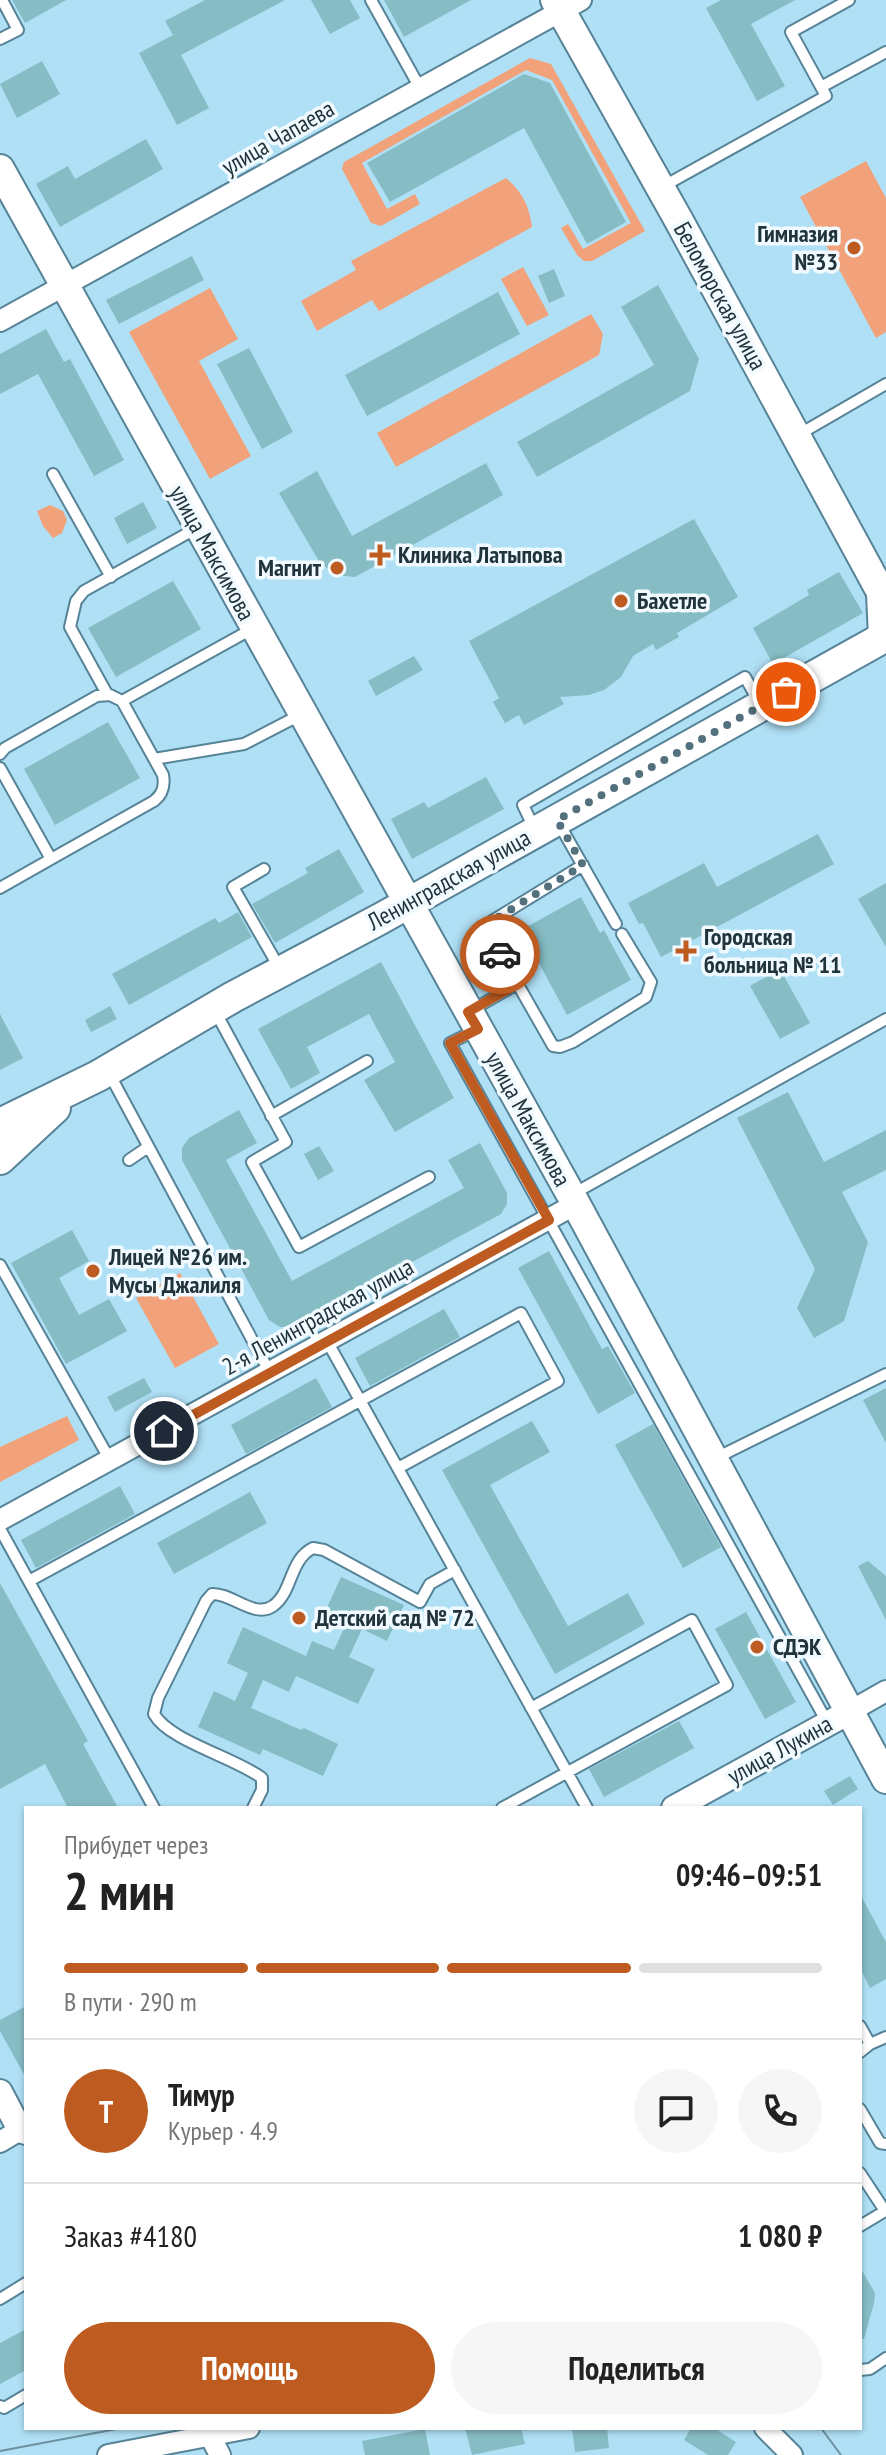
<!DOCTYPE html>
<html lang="ru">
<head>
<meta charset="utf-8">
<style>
  :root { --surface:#fff; --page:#f6f6f6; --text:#222; --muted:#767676; --line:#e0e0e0; --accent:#be5b20 }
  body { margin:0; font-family:"PT Sans Narrow",sans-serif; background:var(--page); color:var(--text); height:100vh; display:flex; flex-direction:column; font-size:30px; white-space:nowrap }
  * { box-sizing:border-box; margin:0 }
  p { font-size:26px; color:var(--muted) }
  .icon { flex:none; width:44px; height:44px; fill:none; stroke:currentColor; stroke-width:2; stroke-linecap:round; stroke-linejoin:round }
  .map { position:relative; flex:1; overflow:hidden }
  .side { position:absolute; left:24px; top:1806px; width:838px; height:624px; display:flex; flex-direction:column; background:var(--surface); border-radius:0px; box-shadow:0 2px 6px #0004 }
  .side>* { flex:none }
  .pin { position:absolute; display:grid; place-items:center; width:68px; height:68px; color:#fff; margin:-34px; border:4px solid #fff; border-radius:50%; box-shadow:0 2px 8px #0007 }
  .courier { position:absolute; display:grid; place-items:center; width:80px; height:80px; margin:-40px; border:6px solid #be5b20; border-radius:50%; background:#fff; color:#222; box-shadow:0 2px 10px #0007 }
  .headline em { font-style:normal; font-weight:600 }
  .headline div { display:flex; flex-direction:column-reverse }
  .headline { display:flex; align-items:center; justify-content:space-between; height:136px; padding:0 40px }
  h1 { font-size:52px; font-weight:600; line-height:60px }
  .bar { display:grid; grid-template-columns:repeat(4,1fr); gap:12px 8px; align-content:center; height:96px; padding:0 40px }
  .bar i { height:10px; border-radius:6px; background:var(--line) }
  .bar .selected { background:var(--accent) }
  .bar p { grid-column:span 4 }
  .line { display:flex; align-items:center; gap:20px; padding:0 40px; border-top:2px solid var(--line) }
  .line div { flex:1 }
  .round { display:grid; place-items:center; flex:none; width:84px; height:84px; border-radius:42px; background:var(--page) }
  .primary-button { display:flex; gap:16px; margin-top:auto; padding:16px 40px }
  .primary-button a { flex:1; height:92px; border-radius:48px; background:var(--accent); color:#fff; font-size:32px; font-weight:600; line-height:92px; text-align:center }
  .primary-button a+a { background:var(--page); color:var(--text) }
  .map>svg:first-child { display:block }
  .green { fill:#f2a27a }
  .building { fill:#86bcc4 }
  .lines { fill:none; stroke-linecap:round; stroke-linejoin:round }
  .service-casing { stroke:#568397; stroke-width:14 }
  .minor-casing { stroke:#568397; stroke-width:24 }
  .tertiary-casing { stroke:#568397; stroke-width:28 }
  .secondary-casing { stroke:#568397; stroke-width:32 }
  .primary-casing { stroke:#568397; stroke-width:34 }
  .service { stroke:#fff; stroke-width:10 }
  .minor { stroke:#fff; stroke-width:20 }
  .tertiary { stroke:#fff; stroke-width:24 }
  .secondary { stroke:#fff; stroke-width:28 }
  .primary { stroke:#fff; stroke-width:30 }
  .tram { stroke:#6e91a0; stroke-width:2 }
  .done { stroke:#53707d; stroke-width:8; stroke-dasharray:0 14.4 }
  .route { stroke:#be5b20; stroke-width:10 }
  .poi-dot { fill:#be5b20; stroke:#f1faff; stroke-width:3 }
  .labels { text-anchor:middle; stroke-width:7; stroke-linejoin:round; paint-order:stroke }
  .street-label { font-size:24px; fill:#21343c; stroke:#f1faff }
  .poi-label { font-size:24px; font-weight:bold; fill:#21343c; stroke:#f1faff; text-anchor:start }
</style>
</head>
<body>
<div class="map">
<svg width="886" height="2455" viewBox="0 0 886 2455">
  <rect width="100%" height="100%" fill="#b0e0f5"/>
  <path class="green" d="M530,58L551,64L645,231L592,261H584L577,255L561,228L568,224L583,249L631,223L552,80L526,70L362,163L387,209L415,194L420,204L381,226L371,223L342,169L344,162Z
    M866,161L886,198V332L876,338L800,197Z
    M506,178C522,192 529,205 532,227L379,311L372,300L317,331L301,301L356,270L351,261Z
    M523,267L549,315L527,326L501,279Z
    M210,288L238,339L199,361L251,456L210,479L129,332Z
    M591,314L603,334L599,355L396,467L377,433Z
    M50,505L63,511L67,520L62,533L53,538L43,526L37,511Z
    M180,1273L219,1344L175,1368L136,1298Z
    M67,1416L79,1440L0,1482V1447Z"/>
  <path class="building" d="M12,0H66L25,23Z
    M205,0H285L181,55L209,108L177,125L139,53L173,35L165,21Z
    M311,0H350L360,18L330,34Z
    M384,0H471L404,37Z
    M721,0H795L751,24L785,86L757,101L706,8Z
    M42,61L60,94L17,118L0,84Z
    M524,74L550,83L626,222L587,244L524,128L390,202L367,163Z
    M146,139L163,169L60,227L36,184L68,166L75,179Z
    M192,256L204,280L119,324L106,300Z
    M554,269L565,296L549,303L538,276Z
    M658,285L699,359L690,391L537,477L517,442L654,365L621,307Z
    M498,292L520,334L367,416L345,375Z
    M46,329L64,362L70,359L124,460L94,476L38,374L0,394V354Z
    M249,348L293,432L262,449L217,364Z
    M486,463L503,495L355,577L336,575L320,563L279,493L317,471L352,536Z
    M143,502L157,528L127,544L114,518Z
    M694,519L738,597L677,633L679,637L656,650L653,644L633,656L621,677L604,690L589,695L560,697L564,704L524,725L519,715L505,723L493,702L499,698L469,641Z
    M839,572L863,613L773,664L753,628L809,595L807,590Z
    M173,581L201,629L116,677L88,628Z
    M414,656L423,670L376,696L368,681Z
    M108,722L140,778L55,825L24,769Z
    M486,777L504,809L412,859L391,819L424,802L428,808Z
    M818,834L834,864L661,957L643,923L639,924L628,903L704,863L717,887Z
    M339,849L364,892L275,943L252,904L308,873L305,868Z
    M886,883V947L858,899Z
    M581,897L600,933L604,930L631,980L567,1015L521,930Z
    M238,912L252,937L129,1005L112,974L215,918L219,923Z
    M381,962L454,1098L395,1132L364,1080L395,1062L369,1014L307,1047L320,1073L291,1089L258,1029Z
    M780,969L810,1023L780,1039L750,986Z
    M110,1006L117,1019L91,1032L85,1020Z
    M0,1014L23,1058L0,1070Z
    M788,1092L824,1162L886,1130V1170L842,1192L868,1242L844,1321L814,1338L797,1308L815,1269L737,1118Z
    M239,1110L257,1143L226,1160L292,1281L464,1188L448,1160L480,1143L507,1193V1204L501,1214L292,1327H280L269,1320L182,1160V1148L189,1138Z
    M319,1146L334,1171L318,1180L304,1154Z
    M72,1230L89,1261L59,1278L79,1315L109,1299L127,1331L66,1364L11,1263Z
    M549,1251L602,1349L608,1346L635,1393L598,1414L518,1268Z
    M444,1309L460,1337L370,1386L355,1358Z
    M144,1378L152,1392L115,1412L107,1397Z
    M316,1378L332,1407L246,1454L231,1425Z
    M886,1388V1443L863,1400Z
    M532,1421L550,1452L490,1485L568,1626L628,1593L645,1624L555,1674L442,1470Z
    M653,1424L721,1547L683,1568L615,1445Z
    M120,1486L135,1514L36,1568L21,1540Z
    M250,1492L267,1523L174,1574L157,1543Z
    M868,1561L886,1576V1620L858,1566Z
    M341,1577L404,1605L387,1641L362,1629L349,1657L375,1669L358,1704L296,1676L289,1692L263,1680L251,1708L301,1730L304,1728L338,1744L323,1776L263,1749L260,1755L198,1727L214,1691L235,1701L248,1673L227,1663L243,1627L306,1656L312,1641L334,1650L347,1622L325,1612Z
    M0,1583L88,1741L83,1744L118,1808H68L45,1764L0,1789Z
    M746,1612L796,1702L765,1719L715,1629Z
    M679,1721L694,1748L604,1797L589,1769Z
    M850,1776L858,1789L833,1805L824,1791Z
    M860,1894L886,1942V1979L870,1988L860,1968Z
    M26,2006V2078L0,2031V2020Z
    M860,2267L875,2293L874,2303L864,2339H860Z
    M26,2329V2370L0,2384V2343Z
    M465,2428H521L525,2444L472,2455Z
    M572,2428H607L609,2448L575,2452Z
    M691,2428H714L736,2442L728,2455H708L684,2440Z
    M425,2429L430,2455H365L362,2441Z"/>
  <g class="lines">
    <defs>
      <path id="service" d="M371,0L420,88
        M0,39L18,30L2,0
        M821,87L886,52
        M662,187L826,96L791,32L849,0
        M798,435L886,384
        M53,474L111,577
        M107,694L70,627L76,601L84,591L197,528
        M122,701L252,629
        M0,754L5,748L97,696L110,695L122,701L163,775C165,786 163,794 154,801L51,859L0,768
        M154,759L244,744L300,715
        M558,822L616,924
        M534,828L523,805L745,677L760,704
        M583,865L492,921L490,928L492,939L553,1046L560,1047L573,1042L646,997L651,982L622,934
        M264,869L233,887L280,969
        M0,888L51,859
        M215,1011L286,1142L252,1162L299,1247L429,1177
        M470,1011L517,984
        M478,1029L450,1043L827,1722
        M110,1075L270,1373
        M271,1116L367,1061
        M129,1160L148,1147
        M573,1194L886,1019
        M0,1265L110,1460
        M327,1341L587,1808
        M716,1458L886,1374
        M0,1529L154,1808
        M29,1581L521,1313L558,1381L398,1468
        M253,1808L262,1790V1778C234,1757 169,1741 154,1714L158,1698L206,1601L212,1594C232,1593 254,1619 273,1606C293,1592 289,1560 313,1548L324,1550L420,1602L430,1584L455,1570
        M502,1808L727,1685L692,1620L531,1708
        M860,2026L870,2044L886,2037
        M860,2052L870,2044
        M860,2109L880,2143L886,2144
        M860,2173L885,2211L860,2226
        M0,2299L26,2283
        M860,2370L870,2369L886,2358
        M0,2406L4,2408L26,2395"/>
      <path id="minor" d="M0,321L581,0
        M0,1520L576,1204
        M849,1712L886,1691
        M0,2142L20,2130
        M765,2428L792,2455
        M209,2434L220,2455
        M108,2455L249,2428"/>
      <path id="tertiary" d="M674,1808L849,1712
        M0,2092L20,2130L26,2132"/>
      <path id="secondary" d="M555,0L678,219L882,594
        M0,169L571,1195L886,1779"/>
      <path id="primary" d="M884,637L882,594L886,592
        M0,1124L98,1076L233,997L380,919L886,636
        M0,1159L55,1108"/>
    </defs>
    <use href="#service" class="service-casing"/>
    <use href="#minor" class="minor-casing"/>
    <use href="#tertiary" class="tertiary-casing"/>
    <use href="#secondary" class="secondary-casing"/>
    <use href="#primary" class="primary-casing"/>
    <use href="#service" class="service"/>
    <use href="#minor" class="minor"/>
    <use href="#tertiary" class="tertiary"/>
    <use href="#secondary" class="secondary"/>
    <use href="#primary" class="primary"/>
    <path class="tram" d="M821,2428L841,2455
      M0,2451L122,2428"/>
  </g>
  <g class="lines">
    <path class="done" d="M500,954C494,942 488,933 492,921L583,865L557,820L786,692"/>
    <path class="route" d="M164,1431L549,1220L450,1043L478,1029L468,1012L517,984L500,954"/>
  </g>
  <g class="poi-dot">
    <circle cx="854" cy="248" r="8"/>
    <path d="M376 543h8v8h8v8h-8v8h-8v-8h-8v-8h8z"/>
    <circle cx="337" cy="568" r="8"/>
    <circle cx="621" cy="601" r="8"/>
    <path d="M682 939h8v8h8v8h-8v8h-8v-8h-8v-8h8z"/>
    <circle cx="93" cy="1271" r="8"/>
    <circle cx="299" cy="1618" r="8"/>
    <circle cx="757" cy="1647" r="8"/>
  </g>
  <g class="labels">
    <g class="street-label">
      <text transform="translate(278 138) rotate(-30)" y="8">улица Чапаева</text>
      <text transform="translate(720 296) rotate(61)" y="8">Беломорская улица</text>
      <text transform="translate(212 553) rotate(61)" y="8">улица Максимова</text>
      <text transform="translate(449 880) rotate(-29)" y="8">Ленинградская улица</text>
      <text transform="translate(528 1119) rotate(61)" y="8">улица Максимова</text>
      <text transform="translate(318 1317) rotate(-29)" y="8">2-я Ленинградская улица</text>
      <text transform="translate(780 1750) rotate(-29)" y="8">улица Лукина</text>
    </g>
    <g class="poi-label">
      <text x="838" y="242" text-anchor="end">Гимназия<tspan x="838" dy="28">№33</tspan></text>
      <text x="398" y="563">Клиника Латыпова</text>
      <text x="321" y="576" text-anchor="end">Магнит</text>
      <text x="637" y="609">Бахетле</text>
      <text x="704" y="945">Городская<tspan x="704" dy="28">больница № 11</tspan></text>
      <text x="109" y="1265">Лицей №26 им.<tspan x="109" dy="28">Мусы Джалиля</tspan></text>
      <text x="315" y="1626">Детский сад № 72</text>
      <text x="773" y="1655">СДЭК</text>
    </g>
  </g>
</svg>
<div class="pin" style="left:786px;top:692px;background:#ea580c"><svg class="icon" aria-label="bag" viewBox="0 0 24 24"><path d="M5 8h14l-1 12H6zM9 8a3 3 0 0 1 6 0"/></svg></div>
<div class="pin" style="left:164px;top:1431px;background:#1f2937"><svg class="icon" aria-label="home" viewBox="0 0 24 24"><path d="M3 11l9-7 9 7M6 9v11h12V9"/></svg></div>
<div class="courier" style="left:500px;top:954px"><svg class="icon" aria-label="car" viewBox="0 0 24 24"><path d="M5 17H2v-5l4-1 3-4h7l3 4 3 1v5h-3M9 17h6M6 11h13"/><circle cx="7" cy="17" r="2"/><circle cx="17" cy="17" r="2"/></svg></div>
<section class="side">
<div class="headline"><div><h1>2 мин</h1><p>Прибудет через</p></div><em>09:46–09:51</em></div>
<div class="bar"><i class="selected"></i><i class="selected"></i><i class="selected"></i><i></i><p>В пути · 290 m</p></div>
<div class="line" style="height:144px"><b class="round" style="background:var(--accent);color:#fff">Т</b><div><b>Тимур</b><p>Курьер · 4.9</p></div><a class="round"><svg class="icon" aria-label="chat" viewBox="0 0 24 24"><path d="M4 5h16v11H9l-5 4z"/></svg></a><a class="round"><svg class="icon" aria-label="phone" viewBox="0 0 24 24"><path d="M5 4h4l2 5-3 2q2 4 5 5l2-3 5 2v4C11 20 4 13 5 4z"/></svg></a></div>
<div class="line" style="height:104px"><div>Заказ #4180</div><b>1 080 ₽</b></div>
<div class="primary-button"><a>Помощь</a><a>Поделиться</a></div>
</section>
</div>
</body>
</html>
